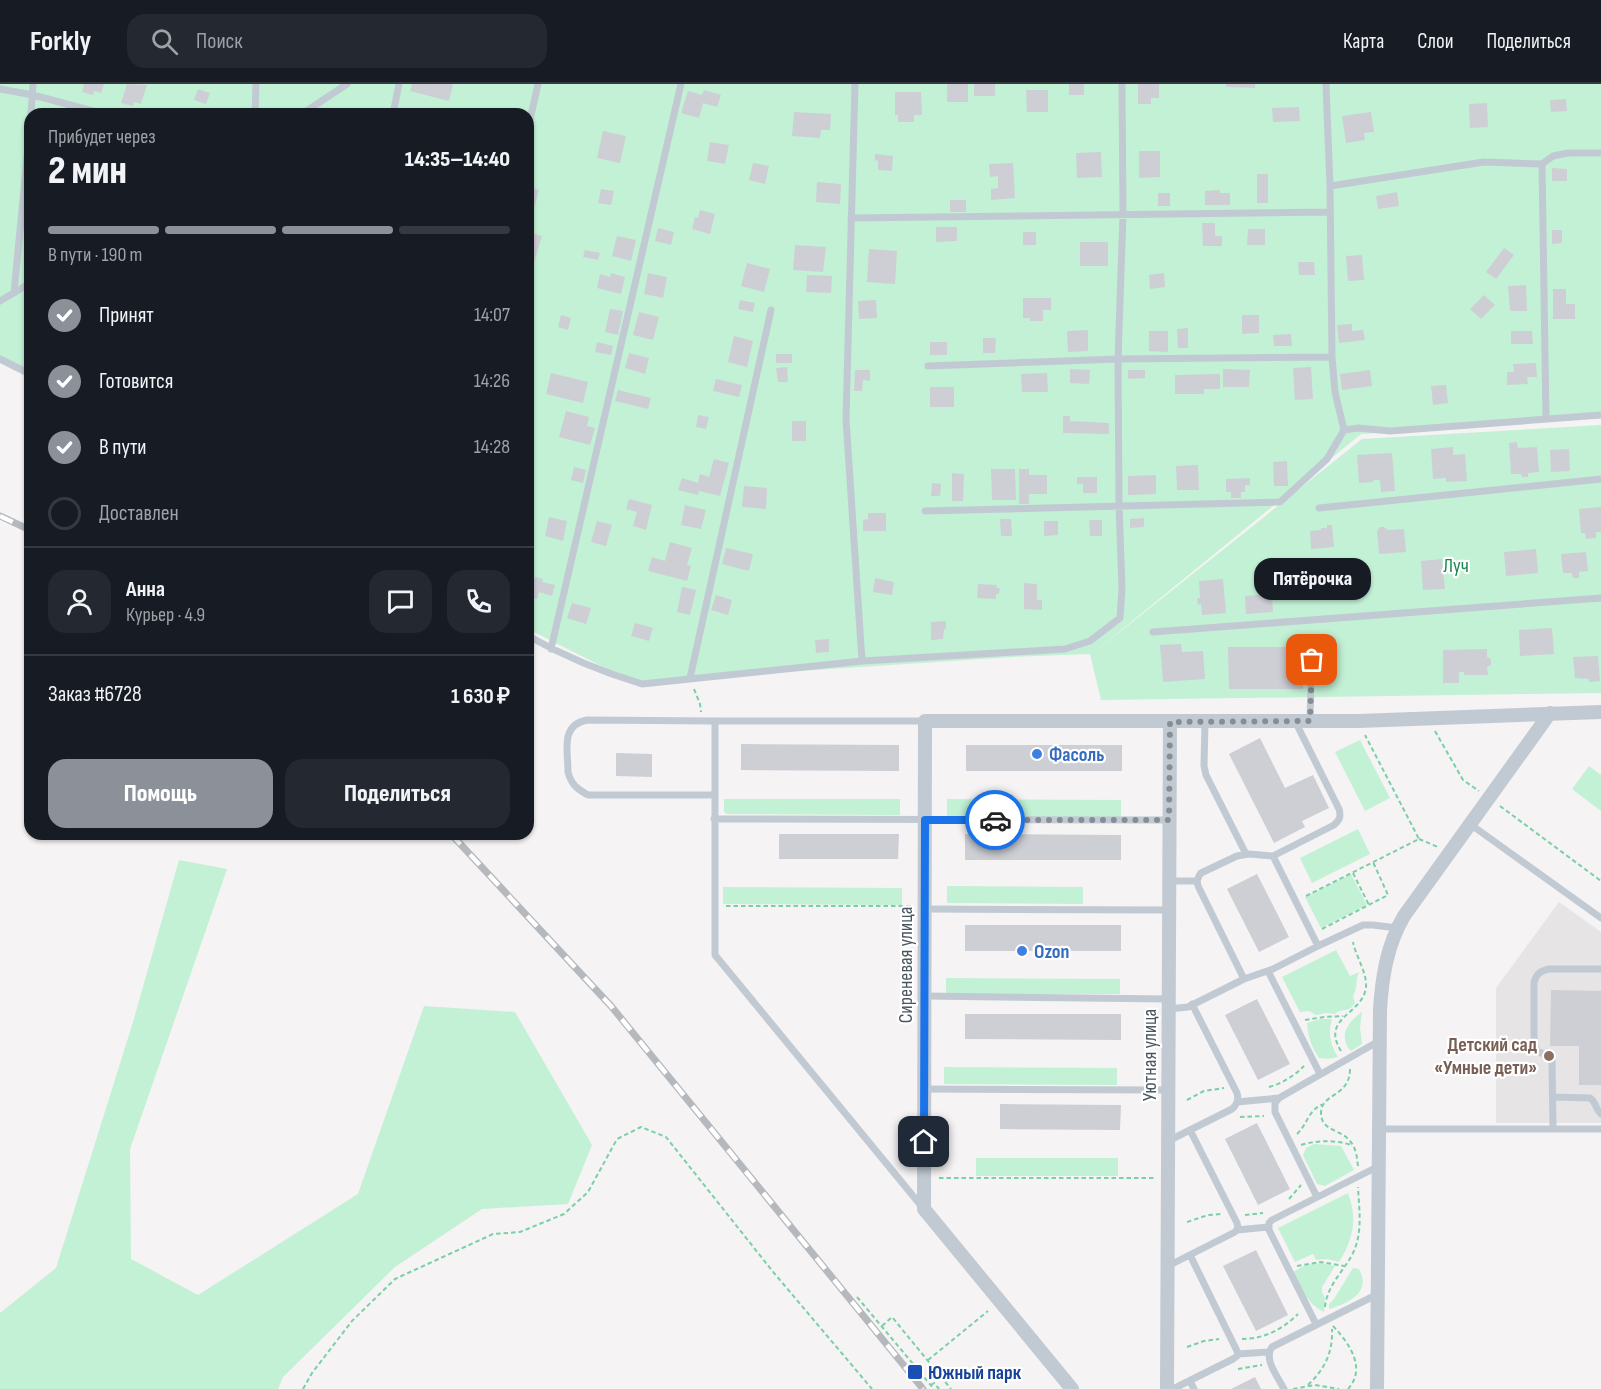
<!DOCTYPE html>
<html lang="ru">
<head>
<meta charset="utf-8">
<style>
  :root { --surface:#171b24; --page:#242831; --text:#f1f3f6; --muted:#9ea1a6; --line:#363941; --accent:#8c9099 }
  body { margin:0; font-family:"Sofia Sans Condensed",sans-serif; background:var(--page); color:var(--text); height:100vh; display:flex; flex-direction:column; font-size:22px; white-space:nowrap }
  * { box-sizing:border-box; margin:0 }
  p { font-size:20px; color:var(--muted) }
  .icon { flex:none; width:33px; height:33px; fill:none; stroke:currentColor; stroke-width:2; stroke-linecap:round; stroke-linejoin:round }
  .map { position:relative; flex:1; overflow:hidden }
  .panel { position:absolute; left:24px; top:24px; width:510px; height:732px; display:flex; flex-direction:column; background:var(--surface); border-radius:18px; box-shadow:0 2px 4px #0004 }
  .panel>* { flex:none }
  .pin { position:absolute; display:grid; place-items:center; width:51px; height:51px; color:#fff; margin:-26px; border-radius:12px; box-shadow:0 3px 9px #0006 }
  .courier { position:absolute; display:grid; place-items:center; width:60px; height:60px; margin:-30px; border:4px solid #1a73e8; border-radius:50%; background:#fff; color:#222; box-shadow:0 2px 8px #0007 }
  .bubble { position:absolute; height:42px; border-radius:18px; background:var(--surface); box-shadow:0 2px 4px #0004; font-size:20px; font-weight:800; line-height:42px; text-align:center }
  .overview em { font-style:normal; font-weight:800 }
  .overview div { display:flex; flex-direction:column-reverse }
  .overview { display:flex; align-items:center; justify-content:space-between; height:102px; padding:0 24px }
  h1 { font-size:39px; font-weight:800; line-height:45px }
  .bar { display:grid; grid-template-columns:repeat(4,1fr); gap:9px 6px; align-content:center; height:72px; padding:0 24px }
  .bar i { height:8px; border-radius:4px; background:var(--line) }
  .bar .current { background:var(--accent) }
  .bar p { grid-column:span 4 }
  .line { display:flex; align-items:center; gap:15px; padding:0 24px; border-top:2px solid var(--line) }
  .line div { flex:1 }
  .round { display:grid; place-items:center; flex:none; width:63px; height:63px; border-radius:18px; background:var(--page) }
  ol { padding:0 24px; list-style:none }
  li { display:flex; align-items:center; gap:18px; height:66px }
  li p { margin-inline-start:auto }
  li .icon { padding:6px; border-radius:50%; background:var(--accent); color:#fff; stroke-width:4 }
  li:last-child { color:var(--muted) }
  li i { width:33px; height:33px; border:3px solid var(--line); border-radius:50% }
  .button { display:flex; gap:12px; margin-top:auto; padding:12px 24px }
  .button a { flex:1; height:69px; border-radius:18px; background:var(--accent); color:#fff; font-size:24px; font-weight:800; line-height:69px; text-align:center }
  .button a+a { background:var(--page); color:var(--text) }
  header { display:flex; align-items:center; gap:36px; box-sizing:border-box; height:84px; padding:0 30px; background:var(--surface); border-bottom:2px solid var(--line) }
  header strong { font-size:28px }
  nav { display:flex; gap:33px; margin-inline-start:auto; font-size:21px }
  .search { width:420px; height:54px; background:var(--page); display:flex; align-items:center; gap:15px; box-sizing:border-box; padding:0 21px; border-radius:18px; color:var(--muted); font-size:22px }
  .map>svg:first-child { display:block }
  .education { fill:#e6e4e5 }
  .green { fill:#c3f1d5 }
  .building { fill:#cdcfd5 }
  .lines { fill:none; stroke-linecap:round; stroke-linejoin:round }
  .path { stroke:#7ad0a6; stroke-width:2; stroke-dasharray:4.5 3; stroke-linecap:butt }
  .service { stroke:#c1cad2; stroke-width:7 }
  .minor { stroke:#c1cad2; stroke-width:14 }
  .rail-casing { stroke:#b5b8bd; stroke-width:7 }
  .rail { stroke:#fff; stroke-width:4.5; stroke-dasharray:14; stroke-linecap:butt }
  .done { stroke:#868d94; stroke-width:6; stroke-dasharray:0 10.8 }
  .route { stroke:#1a73e8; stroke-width:8 }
  .shop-dot { fill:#3f7fe0; stroke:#fff; stroke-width:2 }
  .education-dot { fill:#8d6e63; stroke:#fff; stroke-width:2 }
  .transit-dot { fill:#1a4fb4; stroke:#fff; stroke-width:2 }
  .labels { text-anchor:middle; stroke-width:4.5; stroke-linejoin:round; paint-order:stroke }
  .park-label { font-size:20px; fill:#17864f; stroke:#fff }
  .shop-label { font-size:20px; font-weight:bold; fill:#366cbe; stroke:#fff; text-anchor:start }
  .street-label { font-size:20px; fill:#4a5661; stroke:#fff }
  .education-label { font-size:20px; font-weight:bold; fill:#785e54; stroke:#fff; text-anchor:end }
  .transit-label { font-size:20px; font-weight:bold; fill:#164399; stroke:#fff; text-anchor:start }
</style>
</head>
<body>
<header>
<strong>Forkly</strong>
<div class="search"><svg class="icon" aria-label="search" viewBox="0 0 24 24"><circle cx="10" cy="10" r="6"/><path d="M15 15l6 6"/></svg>Поиск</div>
<nav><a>Карта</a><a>Слои</a><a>Поделиться</a></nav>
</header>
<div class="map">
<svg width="1601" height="1305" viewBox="0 0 1601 1305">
  <rect width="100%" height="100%" fill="#f5f3f3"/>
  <path class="education" d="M1559,818L1601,848V1039H1496V904Z"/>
  <path class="green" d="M0,0H1601V334L1361,350L1092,570L1362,355L1601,341V609L1101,616L1090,570L1012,573L633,598L528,545V30H30V294L0,279Z
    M1360,656L1390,714L1365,727L1335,668Z
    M1589,682L1601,691V727L1572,705Z
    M724,715H900V731L727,730L724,728Z
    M947,715L1121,716V733H947Z
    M1358,745L1370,770L1312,799L1300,774Z
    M179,776L227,785L130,1065L131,1175L198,1211L358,1110L424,922L515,928L592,1061L568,1120L482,1125L395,1183L283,1293L278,1305H0V1229L56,1184L133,938Z
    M1351,790L1367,821L1321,844L1305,813Z
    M947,802L1083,803V820L947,819Z
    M723,803L902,804V821L723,820Z
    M1336,866L1350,892L1359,888C1355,896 1358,904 1353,912L1355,919C1348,930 1342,923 1335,930L1326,929L1316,931L1309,927L1300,928L1282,893Z
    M946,894L1120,895V910H946Z
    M1362,928L1360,943L1362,960L1351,967C1337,952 1349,937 1362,928Z
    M1320,935H1332C1328,949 1330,960 1338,973C1331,975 1326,975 1319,974C1311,963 1308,951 1307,939Z
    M944,983L1117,984V1001L944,1000Z
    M1314,1060L1341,1062L1354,1086L1325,1102L1317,1100L1303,1071L1306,1064Z
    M976,1074H1118V1092H976Z
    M1348,1109C1358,1135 1353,1156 1339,1178L1327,1175L1316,1176L1313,1170L1295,1178L1278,1144Z
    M1321,1179L1335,1182L1322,1203V1208L1325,1214L1324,1228C1307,1220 1301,1203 1293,1188L1306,1181Z
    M1353,1184L1359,1185C1372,1209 1348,1219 1329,1225V1220L1334,1215Z"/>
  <path class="building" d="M84,0H104L101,9L94,7L93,11L82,8Z
    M127,0L147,1L141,20L134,18L133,22L121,19Z
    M412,0H453L449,17L410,7Z
    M947,0H968V18H947Z
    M974,0H995V12H974Z
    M1069,0H1084V11H1069Z
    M1138,0H1159V14H1151V20H1138Z
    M1226,0H1255V4L1226,3Z
    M198,5L210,9L206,20L194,16Z
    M704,6L721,11L717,23L703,19L699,34L681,29L688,7L702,11Z
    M1026,6H1048V28H1027Z
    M895,8H921L922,31H914V38H898V31H895Z
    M1566,15L1567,27L1551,28L1550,16Z
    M1487,19L1488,43L1470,44L1469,20Z
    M1299,23L1300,37L1273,38L1272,24Z
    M794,28L831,30L830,46H821L820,54L792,52Z
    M1371,28L1374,48L1364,49L1365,56L1346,59L1342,32Z
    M603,47L626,52L620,79L597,74Z
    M710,58L729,61L725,80L707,77Z
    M1139,67H1160V93L1139,94Z
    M1101,68L1102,93L1077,94L1076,69Z
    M875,70L893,72L892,87L878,86V77L875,76Z
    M753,79L769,82L765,100L749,96Z
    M1013,79L1015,114L991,116V105L998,104V92L990,93L989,80Z
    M1552,84L1567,85V97H1552Z
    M1257,90H1268V119H1257Z
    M817,98L841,100L840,120L816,118Z
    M528,102L539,106L534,124L528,122Z
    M601,105L614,107L611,121L598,119Z
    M1220,106V109H1230V121H1205V107Z
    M1397,108L1399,122L1378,125L1376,112Z
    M1158,109H1170V122H1158Z
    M950,116H966V128H950Z
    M700,126L715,130L710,150L692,145L695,133L698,134Z
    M1202,139H1215V152H1222V162H1203Z
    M936,143H957V157L936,158Z
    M658,144L674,148L671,161L655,157Z
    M1248,145H1265V161H1247Z
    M1552,146H1562V159L1552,160Z
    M528,148L542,152L534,178L528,176Z
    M1023,148H1036V161H1023Z
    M617,152L636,156L631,177L612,172Z
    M1080,158H1108V182H1080Z
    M795,161L826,163L823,188L793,186Z
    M1504,164L1514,171L1496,195L1486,188Z
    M869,165L897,167L895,200L867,198Z
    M585,166L600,169L598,176L583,173Z
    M1362,171L1364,196L1348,197L1346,172Z
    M1298,178H1314L1315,191H1299Z
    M747,179L770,185L764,208L741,202Z
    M611,189L625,193L621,210L597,204L600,190L610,193Z
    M648,189L667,193L663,214L644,210Z
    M1164,189L1165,203L1150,205L1149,191Z
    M807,191L832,192L831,209L806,208Z
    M1526,201L1527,227H1510L1508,202Z
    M1553,205H1566V220H1575V235H1553Z
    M1484,211L1495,221L1481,235L1470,225Z
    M1023,214H1051V226H1043V237H1030V234H1023Z
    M740,216L755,219L753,228L738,225Z
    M876,216L877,234L859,235L858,217Z
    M610,225L623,227L618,251L605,248Z
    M639,228L659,233L653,256L633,251Z
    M561,231L571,234L568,246L558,243Z
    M1242,231H1259V249L1242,250Z
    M1352,240V247L1363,246L1365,256L1339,259L1337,241Z
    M1188,244V264H1178L1177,245Z
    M1088,246V267L1068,268L1067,247Z
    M1149,247H1168V268L1149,267Z
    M1511,247H1532L1533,260H1511Z
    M1291,250L1292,262H1274L1273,251Z
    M734,252L753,257L747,283L728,278Z
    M983,254H996L995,269H983Z
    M597,258L613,262L611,271L595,268Z
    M930,258H947V271H930Z
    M629,269L649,274L645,290L625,284Z
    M776,270H792V279H776Z
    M1536,279L1537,293H1527L1528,300L1507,301V288H1514L1513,280Z
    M787,283L788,298H778L776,284Z
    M1311,283L1313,315L1295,316L1293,284Z
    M1070,285L1090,286L1089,300L1070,299Z
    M1223,285L1250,286L1249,303H1223Z
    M855,286H870V297L863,296L862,307H854Z
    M1128,286H1145V294L1128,295Z
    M1370,286L1372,302L1342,306L1340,290Z
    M551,289L588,298L583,319L546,310Z
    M1047,289L1048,308H1022L1021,290Z
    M1220,290V305H1204V310H1175V291Z
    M716,295L742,301L739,313L713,307Z
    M1446,301L1448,319L1433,321L1431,302Z
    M930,303H954V323H930Z
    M618,306L651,314L648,325L615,317Z
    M566,327L589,333L587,342L595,344L590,361L559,353Z
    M698,331L709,333L706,345L696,343Z
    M1063,332H1070V337L1109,339V350L1063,349Z
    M792,337H806V357H792Z
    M1517,358L1518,364L1537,363L1539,388L1528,389V393H1522L1521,390H1511L1509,359Z
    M1453,363V371L1465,370L1467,397L1446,398V394L1433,395L1431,365Z
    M1569,365L1570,387L1551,388L1550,366Z
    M1392,369L1395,407L1381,408L1380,396H1373V398L1359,399L1357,371Z
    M714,375L729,379L720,412L699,407L698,411L678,406L682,394L698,399L700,390L709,393Z
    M1287,377L1288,402H1274L1273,378Z
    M1198,381L1199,406H1177L1176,382Z
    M574,383L586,386L583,399L571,396Z
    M991,385H1015L1016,416H992Z
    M1019,385H1029V391H1047V410H1029V420H1019Z
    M952,389L964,390L963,417H952Z
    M1156,391V410L1128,411V392Z
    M1077,393H1097V409H1083V400H1077Z
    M1250,394V401H1245V408H1241V414H1231V408H1226V395Z
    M932,399L941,400L940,412H931Z
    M744,402L767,404L766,425L742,423Z
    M629,415L652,421L646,446L633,442L637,428L626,425Z
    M685,421L706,426L701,445L681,441Z
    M1601,423V448H1596V454L1586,455L1585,449H1581L1579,425Z
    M868,429H886V447H863V436L868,435Z
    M549,433L567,437L563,457L545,452Z
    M1144,434V443L1130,444V435Z
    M1000,435H1011L1012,452H1001Z
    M1089,436H1102V452H1090Z
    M597,437L612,441L606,462L591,458Z
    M1044,437H1058V451L1044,452Z
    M1327,441H1332L1334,463L1311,465L1310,447L1321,446V444H1327Z
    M1380,443H1384L1388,446L1404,445L1406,468L1379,470L1377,447Z
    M670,458L692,464L687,481L691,482L687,497L648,487L652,473L665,477Z
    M726,464L753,470L749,487L722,480Z
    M1536,465L1538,489L1506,492L1504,468Z
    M1586,468L1588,487L1579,488V494H1573L1572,489H1563L1561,470Z
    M1442,475L1445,505L1423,506L1421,477Z
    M1338,481L1340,514L1318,516L1316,483Z
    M535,493L543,495L542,498L555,501L552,512L539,508L537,515L529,513Z
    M875,494L894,498L892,511L873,508Z
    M1223,495L1226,529L1202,531L1201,520L1198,521L1197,514H1200L1199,497Z
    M1024,499L1037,500V516H1042V526L1024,525Z
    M978,500L997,501L996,504H1000L999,510H996V515L977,514Z
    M682,503L696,506L690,531L677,528Z
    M1272,510L1273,528L1246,530L1245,512Z
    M716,511L732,516L728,531L711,526Z
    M572,519L591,524L586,540L567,534Z
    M946,537V545H944L943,555L931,556V538Z
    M635,539L653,544L649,557L631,552Z
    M1552,544L1554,570L1520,572L1519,546Z
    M829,555V568L816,569L815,556Z
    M1181,560L1182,568L1203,567L1205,595L1163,598L1160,561Z
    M1228,563H1303V605H1229Z
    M1487,565V573L1491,575V581L1487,583L1488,591H1464V588H1459V599H1443V566Z
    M1598,572L1600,597L1589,598V595L1575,594L1573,573Z
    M1260,654L1285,704L1313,691L1329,724L1302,737L1305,743L1274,759L1229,670Z
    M741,660L899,661V687L741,686Z
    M966,661H1122V687H966Z
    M616,669L652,670V693L616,692Z
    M779,750H899L898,775H779Z
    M965,750L1121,751V776H965Z
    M1257,790L1289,853L1259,868L1227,805Z
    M965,841H1121V867H965Z
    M1551,906L1601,907V1001H1579V962H1550Z
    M1257,915L1290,980L1258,996L1225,931Z
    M965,930H1121V956L965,955Z
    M1000,1020L1121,1021L1120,1046L1000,1045Z
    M1257,1039L1290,1105L1258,1121L1225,1055Z
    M1256,1166L1288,1231L1256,1247L1223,1182Z
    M1255,1293L1261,1305H1231Z"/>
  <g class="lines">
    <path class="path" d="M694,605L700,620L701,628
      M1435,647L1463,696L1479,707
      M1500,722L1601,797
      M1419,755L1438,763
      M1353,789L1369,821
      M1306,812L1419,755L1365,651
      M726,822H912
      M1322,845L1388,811L1373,778
      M1305,936L1324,933L1343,932
      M1341,967C1320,933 1363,931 1366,903C1367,888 1356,873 1353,858
      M1350,985C1350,1013 1321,1009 1321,1029C1321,1047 1340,1045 1349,1056C1356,1063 1357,1073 1358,1082
      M1269,1003C1283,999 1294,992 1304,982
      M1187,1016L1204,1007L1224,1004
      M1240,1033L1264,1032
      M1297,1050C1308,1040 1308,1025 1324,1020
      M1301,1061C1318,1056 1334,1056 1352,1061
      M939,1094H1155
      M1289,1115L1301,1101
      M1245,1131L1263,1129
      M1187,1138L1208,1131L1222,1130
      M1297,1182L1320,1178L1344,1182
      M857,1213L934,1305
      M1325,1223C1327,1201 1344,1187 1353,1169C1363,1148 1359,1125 1358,1103
      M882,1242L892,1233L951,1305
      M1333,1242C1349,1259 1367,1284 1348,1305
      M1242,1255C1264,1255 1283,1245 1298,1230
      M1187,1263L1204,1257L1219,1255
      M928,1276L988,1227
      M1238,1285L1262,1281
      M931,1301L934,1299L939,1305
      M1308,1301C1325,1285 1333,1268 1332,1245
      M303,1305L312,1289L352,1237L395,1195L493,1150L520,1148L564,1130L588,1108L617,1055L641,1043L666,1053L774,1189L872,1305
      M1293,1305L1315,1301L1339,1305"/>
    <path class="service" d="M855,0L846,335L862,577
      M1326,0L1330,102L1332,273L1335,308L1344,346L1358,344L1390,347L1601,331
      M0,5L33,11L104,30
      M31,30L33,0
      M255,30L256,0
      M302,30L347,0
      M393,30L399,0
      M528,45L538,0
      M1542,80L1546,335
      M1330,102L1484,78L1542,80L1553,72L1568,69H1601
      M851,134L1329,128
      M14,209L30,42
      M0,217L30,199
      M0,275L30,290
      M928,282L1118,275L1332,273
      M1319,424L1601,395
      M925,427L1280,418L1327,375L1344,346
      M1153,548L1601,514
      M528,552C564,572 602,588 642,600L862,577L1065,565L1090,557L1120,534L1122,504L1119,421L1118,275L1123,131L1122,0
      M551,565L681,0
      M690,594L771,226
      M1310,637L1312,555
      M1205,638L1204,682L1206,691L1246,770
      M714,711H588C577,705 571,700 568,688C568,667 560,641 587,636L715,637
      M714,735L1169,736
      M1470,740L1601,834
      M1273,772L1334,741C1340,736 1341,732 1339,725L1295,637
      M1169,797H1197
      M924,825L1169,826
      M1318,862L1363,841H1373L1397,844
      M1268,887L1320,990
      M924,912L1169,915
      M1169,925L1188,923L1244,895L1199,804C1196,798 1197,794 1201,789L1237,772L1249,770L1273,772L1318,862L1273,885L1244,895
      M924,1005L1168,1006
      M1553,1013L1590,1014C1596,1018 1596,1026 1601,1030
      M1237,1018L1279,1014
      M1379,1045H1601
      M1553,1045L1552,977L1548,972L1537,967L1534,960V899C1536,890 1540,887 1549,885H1601
      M1168,1057L1232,1025C1237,1021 1239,1016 1237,1009L1192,920
      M1317,1113L1275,1028V1019L1279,1014L1379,957
      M923,1124L715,871V637H925
      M1237,1146L1268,1143
      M1168,1182L1235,1148L1238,1144L1237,1139L1190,1046
      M1316,1240L1269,1146V1139L1272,1136L1379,1082
      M1238,1270L1268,1268
      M1190,1297L1194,1305
      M1173,1305L1233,1275L1237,1272L1238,1269L1190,1171
      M1284,1305C1278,1293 1263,1275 1272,1263L1378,1210"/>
    <path class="minor" d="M1072,1305L924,1125L925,637H1359L1601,628
      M1167,1305L1170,638
      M1377,1305L1380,926C1382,893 1387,861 1404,832L1550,629"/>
    <defs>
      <path id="rail" d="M0,432L30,446
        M451,750L611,922L923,1305"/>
    </defs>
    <use href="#rail" class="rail-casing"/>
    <use href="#rail" class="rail"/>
  </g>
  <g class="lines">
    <path class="done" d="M995,736H1169L1170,638L1310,637L1312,576"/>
    <path class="route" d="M924,1058L925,736H995"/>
  </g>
  <g class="shop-dot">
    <circle cx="1037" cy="670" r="6"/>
    <circle cx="1022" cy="867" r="6"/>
  </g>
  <circle class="education-dot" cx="1549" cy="972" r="6"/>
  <rect class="transit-dot" x="907" y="1280" width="16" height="16" rx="3"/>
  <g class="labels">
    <g class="park-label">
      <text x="1456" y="488">Луч</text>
    </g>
    <g class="shop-label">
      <text x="1049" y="677">Фасоль</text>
      <text x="1034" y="874">Ozon</text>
    </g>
    <g class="street-label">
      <text transform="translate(905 881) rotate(-90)" y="7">Сиреневая улица</text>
      <text transform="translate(1149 971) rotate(-90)" y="7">Уютная улица</text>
    </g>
    <g class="education-label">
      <text x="1537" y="967">Детский сад<tspan x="1537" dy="23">«Умные дети»</tspan></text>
    </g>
    <g class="transit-label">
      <text x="928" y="1295">Южный парк</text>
    </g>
  </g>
</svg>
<div class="pin" style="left:1312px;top:576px;background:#ea580c"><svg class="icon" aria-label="bag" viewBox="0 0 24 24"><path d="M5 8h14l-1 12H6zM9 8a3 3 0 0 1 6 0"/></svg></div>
<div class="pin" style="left:924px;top:1058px;background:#1f2937"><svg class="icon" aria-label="home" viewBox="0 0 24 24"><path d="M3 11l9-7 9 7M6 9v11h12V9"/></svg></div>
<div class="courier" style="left:995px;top:736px"><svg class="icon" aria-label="car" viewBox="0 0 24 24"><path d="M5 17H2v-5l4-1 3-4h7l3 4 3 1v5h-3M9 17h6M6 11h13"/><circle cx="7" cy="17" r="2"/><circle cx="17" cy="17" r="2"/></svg></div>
<div class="bubble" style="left:1254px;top:474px;width:117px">Пятёрочка</div>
<section class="panel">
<div class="overview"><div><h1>2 мин</h1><p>Прибудет через</p></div><em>14:35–14:40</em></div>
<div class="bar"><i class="current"></i><i class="current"></i><i class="current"></i><i></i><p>В пути · 190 m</p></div>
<ol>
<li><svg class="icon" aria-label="check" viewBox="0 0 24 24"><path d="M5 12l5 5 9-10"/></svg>Принят<p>14:07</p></li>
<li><svg class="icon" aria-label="check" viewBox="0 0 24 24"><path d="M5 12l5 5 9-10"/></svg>Готовится<p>14:26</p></li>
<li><svg class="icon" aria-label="check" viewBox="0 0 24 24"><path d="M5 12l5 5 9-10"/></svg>В пути<p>14:28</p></li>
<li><i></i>Доставлен</li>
</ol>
<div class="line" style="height:108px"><a class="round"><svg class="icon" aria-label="person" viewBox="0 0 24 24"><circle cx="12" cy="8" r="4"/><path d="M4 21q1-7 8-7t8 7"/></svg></a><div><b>Анна</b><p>Курьер · 4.9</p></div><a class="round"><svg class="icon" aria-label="chat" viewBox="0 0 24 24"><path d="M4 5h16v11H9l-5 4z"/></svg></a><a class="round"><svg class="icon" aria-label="phone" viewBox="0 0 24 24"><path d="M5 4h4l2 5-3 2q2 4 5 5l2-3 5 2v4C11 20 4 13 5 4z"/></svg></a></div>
<div class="line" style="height:78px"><div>Заказ #6728</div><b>1 630 ₽</b></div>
<div class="button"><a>Помощь</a><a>Поделиться</a></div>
</section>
</div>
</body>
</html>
